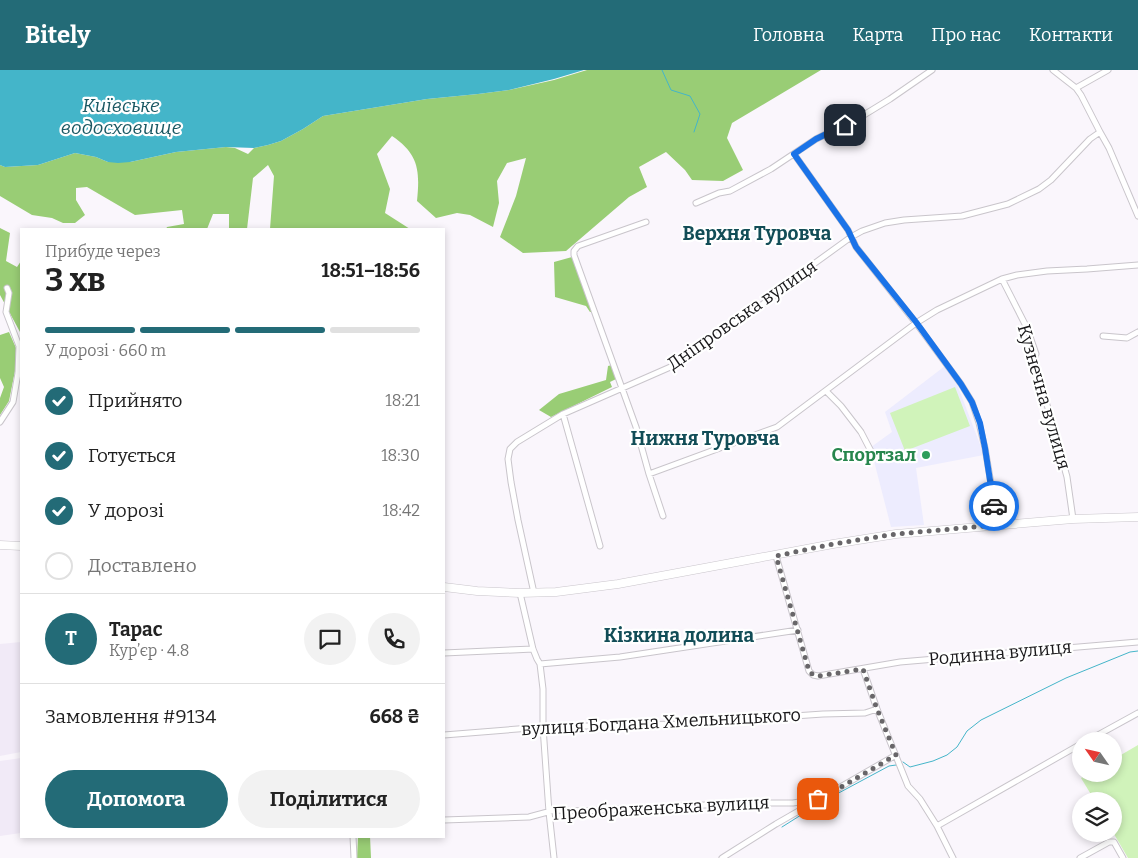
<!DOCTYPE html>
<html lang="uk">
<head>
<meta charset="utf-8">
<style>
  :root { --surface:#fff; --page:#f2f2f2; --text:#222; --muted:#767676; --line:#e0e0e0; --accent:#236b77 }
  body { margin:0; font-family:Bitter,serif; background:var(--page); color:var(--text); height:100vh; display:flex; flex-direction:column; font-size:19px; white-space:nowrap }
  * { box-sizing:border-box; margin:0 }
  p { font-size:16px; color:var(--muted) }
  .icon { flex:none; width:28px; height:28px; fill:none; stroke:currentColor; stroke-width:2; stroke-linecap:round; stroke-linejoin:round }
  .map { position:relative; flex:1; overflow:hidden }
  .details { position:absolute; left:20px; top:158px; width:425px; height:610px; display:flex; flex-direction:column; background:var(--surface); border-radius:0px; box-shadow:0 2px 8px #0003 }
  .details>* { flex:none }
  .needle { width:32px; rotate:304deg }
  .controls { position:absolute; left:1072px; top:662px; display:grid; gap:10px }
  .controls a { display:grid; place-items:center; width:50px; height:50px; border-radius:50%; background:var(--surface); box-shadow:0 2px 8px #0003; font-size:25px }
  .pin { position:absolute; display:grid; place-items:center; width:42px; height:42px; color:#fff; margin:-21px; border-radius:10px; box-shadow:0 2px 8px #0006 }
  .courier { position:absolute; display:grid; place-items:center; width:50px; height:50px; margin:-25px; border:4px solid #1a73e8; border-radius:50%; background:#fff; color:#222; box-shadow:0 1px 6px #0007 }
  .overview em { font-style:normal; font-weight:700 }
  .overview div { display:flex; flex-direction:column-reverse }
  .overview { display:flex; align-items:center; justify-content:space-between; height:85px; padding:0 25px }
  h1 { font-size:32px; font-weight:700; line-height:38px }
  .bar { display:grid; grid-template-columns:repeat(4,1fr); gap:8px 5px; align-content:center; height:60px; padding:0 25px }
  .bar i { height:6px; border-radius:4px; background:var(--line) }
  .bar .current { background:var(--accent) }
  .bar p { grid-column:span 4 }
  .line { display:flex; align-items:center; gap:12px; padding:0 25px; border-top:1px solid var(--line) }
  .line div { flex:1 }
  .round { display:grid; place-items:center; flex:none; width:52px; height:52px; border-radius:26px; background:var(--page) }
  ol { padding:0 25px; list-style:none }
  li { display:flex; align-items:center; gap:15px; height:55px }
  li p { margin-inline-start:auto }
  li .icon { padding:5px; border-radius:50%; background:var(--accent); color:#fff; stroke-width:4 }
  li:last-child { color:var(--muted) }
  li i { width:28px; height:28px; border:2px solid var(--line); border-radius:50% }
  .action { display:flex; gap:10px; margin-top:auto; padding:10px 25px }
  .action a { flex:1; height:58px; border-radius:30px; background:var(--accent); color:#fff; font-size:20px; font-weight:700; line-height:58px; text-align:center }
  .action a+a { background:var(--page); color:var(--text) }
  header { display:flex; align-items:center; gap:30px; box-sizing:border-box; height:70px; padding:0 25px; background:var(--accent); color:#fff }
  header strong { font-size:24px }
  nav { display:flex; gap:28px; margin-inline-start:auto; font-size:18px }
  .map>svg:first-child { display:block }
  .built { fill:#f1eaf7 }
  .education { fill:#edecfe }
  .green { fill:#d0f3ba }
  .forest { fill:#99cd75 }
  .water { fill:#44b5c9 }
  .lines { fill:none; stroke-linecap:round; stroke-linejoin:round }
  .stream { stroke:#44b5c9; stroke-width:1 }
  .minor-casing { stroke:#c9c5cb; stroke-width:7 }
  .primary-casing { stroke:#c9c5cb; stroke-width:9 }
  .minor { stroke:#fff; stroke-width:5 }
  .primary { stroke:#fff; stroke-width:8 }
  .done { stroke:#686669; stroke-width:5; stroke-dasharray:0 9 }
  .route { stroke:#1a73e8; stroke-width:6 }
  .leisure-dot { fill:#2e9e5b; stroke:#fff; stroke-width:2 }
  .labels { text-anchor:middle; stroke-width:4.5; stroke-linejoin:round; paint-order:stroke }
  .street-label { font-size:18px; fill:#19181a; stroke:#fff }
  .leisure-label { font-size:18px; font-weight:bold; fill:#27864d; stroke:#fff; text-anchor:end }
  .water-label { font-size:19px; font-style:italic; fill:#1a5863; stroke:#fff }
  .neighbourhood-label { font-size:19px; font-weight:bold; fill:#124d57; stroke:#fff }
</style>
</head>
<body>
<header>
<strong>Bitely</strong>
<nav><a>Головна</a><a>Карта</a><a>Про нас</a><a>Контакти</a></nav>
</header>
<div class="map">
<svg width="1138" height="788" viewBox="0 0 1138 788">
  <rect width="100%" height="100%" fill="#faf6fc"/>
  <path class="built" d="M21,572V682L0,686V574Z
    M21,688V763L0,766V691Z"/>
  <path class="education" d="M945,296L957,314L984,385L916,398L924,455L891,457L874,391L867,380L892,362L885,342Z"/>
  <path class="green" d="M955,317L970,356L905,381L890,343Z
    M1138,675V788H1128L1114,764V731H1095L1081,708L1088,704H1114V689Z"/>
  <path class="forest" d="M587,0H821L732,53L727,68L743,100L723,111L692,110L685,100L666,82L639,97L647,117L629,127L566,181L523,183L500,167L516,126L526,88L507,93L497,111L499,133L493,157L470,145L457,143L436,148L417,131C420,101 419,84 392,66L377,84L390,119L385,143L410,159H270L274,106L268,95L253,108L247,159H229V144H213L207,159H166L167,157L184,154L182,140L135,145L87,117L76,118V130L85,145L75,153H63L52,148L32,145L0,126V95L5,97L38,95L75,83L96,87L108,92H130L176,82L226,77L235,78L248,84L254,78L268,75L281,71L303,59L323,46L427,29L478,24L509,20L554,10Z
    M0,158L10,163L6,191L17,197L21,191V258L20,262L0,225Z
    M572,187L592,242H590L586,236L555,227L554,192Z
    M9,262L16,278L15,301L9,331L0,345V328L4,317L0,308V265Z
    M612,295L616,309L610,312L612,317L551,347L539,340L559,324L606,310L608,296Z
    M358,766H370L371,788H357Z"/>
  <path class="water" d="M0,0H584L554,9L509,20L478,24L427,29L323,46L303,59L281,71L268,75L254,78L226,77L176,82L130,92L118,93L108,92L96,87L75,83L38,95L5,97L0,95Z"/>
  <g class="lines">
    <path class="stream" d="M662,0L671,20L690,26L700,44L694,62
      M903,692L910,697L933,691L947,685L957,677L967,661L981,650L1066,608L1130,582L1138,581
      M782,757L820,733L889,696L896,695"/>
    <defs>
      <path id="minor" d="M1053,0L1076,18L1081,25L1100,62
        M1076,18L1108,0
        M794,84L848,160L856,177L916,253L961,314L972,332L979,353L985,378L991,414L996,455
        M696,133L719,123L730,121L771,99L816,69L859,48L890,29L932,0
        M646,152L578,176L574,181V185L636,357L649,404L663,446
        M1002,209L1027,258L1036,284L1034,289V295L1048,338L1067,407L1073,449
        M1103,266L1127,268L1138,262
        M826,321L841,336L861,362L874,387
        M563,344L600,476
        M0,352L13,332L18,303L19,276L6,242L9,223L7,218
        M649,404L777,357L916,253L937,240L1002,209L1017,205L1047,201L1087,199L1138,195
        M776,486L809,601L813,605L818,606L900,592L1138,572
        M520,523L533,579L537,589L540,594L543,619V657L549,742L554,788
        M534,523L518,450L511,412L508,389L510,379L517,372L563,344L675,295L763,234L804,201L851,167L862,161L885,153L904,150L962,146L1008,134L1039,119L1051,110L1090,69L1100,62L1109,78L1138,146
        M444,583L533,579
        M540,594L620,587L798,560
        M863,599L877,639L908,716L920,729L937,756L953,788
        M444,665L543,657L677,654L823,644L865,643L877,639
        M1087,671L1138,643
        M444,750L529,747L555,740L586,741L616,739L648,740L679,736L758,733H793L818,729
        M937,756L1081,674
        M353,766L354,788
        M722,788L776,754L896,685
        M1080,788L1109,772H1114L1123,788"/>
      <path id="primary" d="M0,475L21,476
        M444,517L477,521L520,523L556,522L618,514L833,474L896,464L1073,449L1138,447"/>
    </defs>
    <use href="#minor" class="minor-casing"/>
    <use href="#primary" class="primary-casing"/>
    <use href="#minor" class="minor"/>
    <use href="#primary" class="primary"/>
  </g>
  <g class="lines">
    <path class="done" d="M818,729L831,723L896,685L877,639L863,599L818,606L813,605L809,601L776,486L833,474L896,464L996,455L994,436"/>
    <path class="route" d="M845,55L816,69L794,84L848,160L856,177L916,252L961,314L972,332L980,353L985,378L994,436"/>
  </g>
  <circle class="leisure-dot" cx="926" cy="385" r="5"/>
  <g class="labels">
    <g class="street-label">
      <text transform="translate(742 245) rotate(-35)" y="6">Дніпровська вулиця</text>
      <text transform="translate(1044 327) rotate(74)" y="6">Кузнечна вулиця</text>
      <text transform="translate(1000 583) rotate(-5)" y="6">Родинна вулиця</text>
      <text transform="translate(661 652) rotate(-3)" y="6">вулиця Богдана Хмельницького</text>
      <text transform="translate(661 738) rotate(-3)" y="6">Преображенська вулиця</text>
    </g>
    <g class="leisure-label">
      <text x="916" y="391">Спортзал</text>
    </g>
    <g class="water-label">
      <text x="121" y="42">Київське<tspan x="121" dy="22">водосховище</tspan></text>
    </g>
    <g class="neighbourhood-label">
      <text x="757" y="170">Верхня Туровча</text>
      <text x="705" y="375">Нижня Туровча</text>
      <text x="679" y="572">Кізкина долина</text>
    </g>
  </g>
</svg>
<div class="controls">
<a><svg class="needle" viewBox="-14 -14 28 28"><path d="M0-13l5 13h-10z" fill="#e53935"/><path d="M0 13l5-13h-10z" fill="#767676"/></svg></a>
<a><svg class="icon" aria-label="layers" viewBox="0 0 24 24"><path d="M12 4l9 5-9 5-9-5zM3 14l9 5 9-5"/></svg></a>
</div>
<div class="pin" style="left:818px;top:729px;background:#ea580c"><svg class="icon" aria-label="bag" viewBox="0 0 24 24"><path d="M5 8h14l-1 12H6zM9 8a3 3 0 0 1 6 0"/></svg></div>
<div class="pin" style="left:845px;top:55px;background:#1f2937"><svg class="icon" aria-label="home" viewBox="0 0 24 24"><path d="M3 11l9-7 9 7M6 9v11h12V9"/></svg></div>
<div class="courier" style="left:994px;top:436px"><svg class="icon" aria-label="car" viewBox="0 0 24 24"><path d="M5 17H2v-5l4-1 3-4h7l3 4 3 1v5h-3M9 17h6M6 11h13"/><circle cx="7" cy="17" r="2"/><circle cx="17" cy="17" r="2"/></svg></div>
<section class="details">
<div class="overview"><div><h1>3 хв</h1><p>Прибуде через</p></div><em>18:51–18:56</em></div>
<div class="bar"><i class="current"></i><i class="current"></i><i class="current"></i><i></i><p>У дорозі · 660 m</p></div>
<ol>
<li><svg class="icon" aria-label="check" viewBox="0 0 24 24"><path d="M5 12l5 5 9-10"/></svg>Прийнято<p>18:21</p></li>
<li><svg class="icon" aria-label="check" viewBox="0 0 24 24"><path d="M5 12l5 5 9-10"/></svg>Готується<p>18:30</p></li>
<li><svg class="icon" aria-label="check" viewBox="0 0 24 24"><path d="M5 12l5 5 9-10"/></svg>У дорозі<p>18:42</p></li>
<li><i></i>Доставлено</li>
</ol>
<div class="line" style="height:90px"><b class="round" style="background:var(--accent);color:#fff">Т</b><div><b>Тарас</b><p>Кур’єр · 4.8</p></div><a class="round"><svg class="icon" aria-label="chat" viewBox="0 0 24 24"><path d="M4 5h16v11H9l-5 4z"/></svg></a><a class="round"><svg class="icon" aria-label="phone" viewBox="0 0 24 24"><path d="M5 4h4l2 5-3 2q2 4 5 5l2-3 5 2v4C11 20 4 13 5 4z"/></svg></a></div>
<div class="line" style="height:65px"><div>Замовлення #9134</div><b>668 ₴</b></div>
<div class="action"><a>Допомога</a><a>Поділитися</a></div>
</section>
</div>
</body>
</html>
